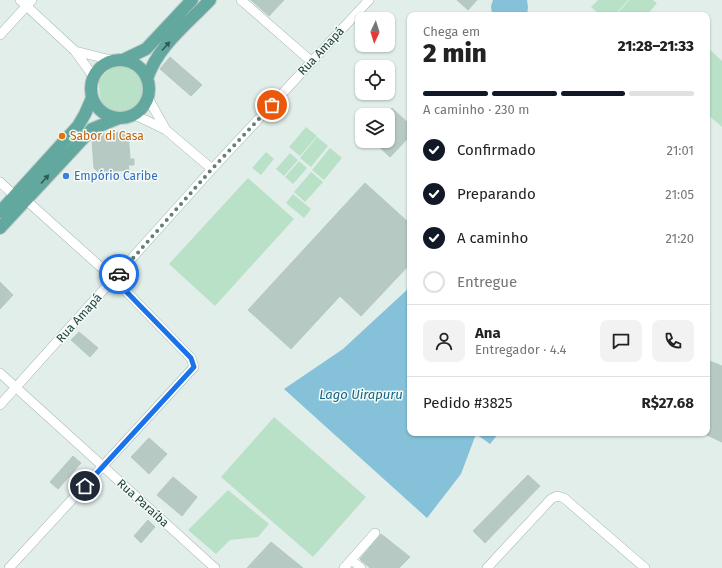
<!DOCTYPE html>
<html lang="pt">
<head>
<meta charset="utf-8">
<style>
  :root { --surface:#fff; --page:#f2f2f2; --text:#222; --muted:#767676; --line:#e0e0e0; --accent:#111827 }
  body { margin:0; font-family:"Fira Sans",sans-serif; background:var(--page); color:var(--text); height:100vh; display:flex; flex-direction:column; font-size:15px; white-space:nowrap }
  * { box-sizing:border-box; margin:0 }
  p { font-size:13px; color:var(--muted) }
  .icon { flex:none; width:22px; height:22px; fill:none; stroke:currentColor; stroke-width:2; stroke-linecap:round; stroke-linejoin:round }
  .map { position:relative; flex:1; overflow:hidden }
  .side { position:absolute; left:407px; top:12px; width:303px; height:424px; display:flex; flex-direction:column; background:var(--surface); border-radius:8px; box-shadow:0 1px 3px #0004 }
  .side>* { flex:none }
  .needle { width:26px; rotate:184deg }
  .buttons { position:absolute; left:355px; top:12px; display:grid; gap:8px }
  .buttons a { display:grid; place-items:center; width:40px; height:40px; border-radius:8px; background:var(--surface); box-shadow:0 1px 3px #0004; font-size:20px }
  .pin { position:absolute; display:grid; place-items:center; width:34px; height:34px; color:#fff; margin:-17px; border:2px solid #fff; border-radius:50%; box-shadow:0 1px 4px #0007 }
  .courier { position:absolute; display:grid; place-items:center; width:40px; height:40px; margin:-20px; border:3px solid #1a73e8; border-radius:50%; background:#fff; color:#222; box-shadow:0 1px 5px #0007 }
  .summary em { font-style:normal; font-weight:800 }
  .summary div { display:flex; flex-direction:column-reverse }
  .summary { display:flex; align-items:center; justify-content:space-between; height:68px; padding:0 16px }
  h1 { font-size:26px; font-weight:800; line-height:30px }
  .bar { display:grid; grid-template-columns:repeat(4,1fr); gap:6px 4px; align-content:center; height:48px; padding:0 16px }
  .bar i { height:5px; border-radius:3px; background:var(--line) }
  .bar .active { background:var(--accent) }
  .bar p { grid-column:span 4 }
  .line { display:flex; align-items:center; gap:10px; padding:0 16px; border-top:1px solid var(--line) }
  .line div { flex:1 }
  .round { display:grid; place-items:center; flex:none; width:42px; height:42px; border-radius:8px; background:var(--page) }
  ol { padding:0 16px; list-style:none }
  li { display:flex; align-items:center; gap:12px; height:44px }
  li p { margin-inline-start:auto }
  li .icon { padding:4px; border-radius:50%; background:var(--accent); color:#fff; stroke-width:4 }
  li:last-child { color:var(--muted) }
  li i { width:22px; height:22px; border:2px solid var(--line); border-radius:50% }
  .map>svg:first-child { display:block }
  .green { fill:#b9e1c8 }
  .water { fill:#85c1d8 }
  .building { fill:#b7c9c3; stroke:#b4c8c2 }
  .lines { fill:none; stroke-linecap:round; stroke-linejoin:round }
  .minor-casing { stroke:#a4b7b2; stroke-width:10 }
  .major-casing { stroke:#c1cac8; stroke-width:14 }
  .minor { stroke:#fff; stroke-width:9 }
  .major { stroke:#62a89e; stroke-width:12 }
  .oneway { fill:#305b54 }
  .done { stroke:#647e79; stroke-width:4; stroke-dasharray:0 7.2 }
  .route { stroke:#1a73e8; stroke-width:5 }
  .food-dot { fill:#e8710a; stroke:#f3faf7; stroke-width:1.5 }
  .shop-dot { fill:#3f7fe0; stroke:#f3faf7; stroke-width:1.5 }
  .labels { text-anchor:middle; stroke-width:3; stroke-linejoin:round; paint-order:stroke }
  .street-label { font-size:12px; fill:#20413c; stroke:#f3faf7 }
  .food-label { font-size:12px; fill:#c56008; stroke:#f3faf7; text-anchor:start }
  .shop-label { font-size:12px; fill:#366cbe; stroke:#f3faf7; text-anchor:start }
  .water-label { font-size:13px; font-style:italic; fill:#146383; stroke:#f3faf7 }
</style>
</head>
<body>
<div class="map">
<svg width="722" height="568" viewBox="0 0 722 568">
  <rect width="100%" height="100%" fill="#e2eeea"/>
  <path class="green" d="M598,0H628L615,15H600L591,7Z
    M629,0H653L657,3L647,15H616Z
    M707,47L722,61V127L707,114Z
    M125,66C145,74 144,79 144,99L132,113C103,115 99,108 99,80L111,67Z
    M306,127L317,136L300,156L289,147Z
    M317,137L328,146L311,167L300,158Z
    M330,148L342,158L324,180L312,170Z
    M266,152L274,159L261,175L252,168Z
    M290,153L298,160L284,176L276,169Z
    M299,161L307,168L293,184L285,177Z
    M311,172L323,182L305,202L294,192Z
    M248,178L294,219L215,306L169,264Z
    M293,194L311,209L304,218L286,203Z
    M274,417L366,497L313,557L221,477Z
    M228,490L269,524L258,537L230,540L216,554L188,530Z"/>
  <path class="water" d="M493,0H527L528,7L527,15H492L491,6Z
    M410,287V433H499L490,444L476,434L461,474L427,518L284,389L343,349Z"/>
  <path class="building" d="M251,0H284L269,16Z
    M457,0H477L468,10Z
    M170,57L202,85L191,96L160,69Z
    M392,108L410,125V136L390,157L373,141H388V112Z
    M128,132L130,159H134V165H128L129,170L98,172L94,168L92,140L100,134Z
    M365,183L408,222L406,224L410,228V264L361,316L340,296L291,349L248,310Z
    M0,282L13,295L0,309Z
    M79,332L98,348L90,357L71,340Z
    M707,360L722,366V442L707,435Z
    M149,438L167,454L149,474L131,457Z
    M73,456L81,463L58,489L50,482Z
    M528,475L540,486L485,543L473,531Z
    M173,477L197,497L182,516L157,495Z
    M148,520L155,527L141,543L134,536Z
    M381,534L410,557L399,568H370L360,559Z
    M271,542L303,568H247Z"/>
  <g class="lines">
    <defs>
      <path id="minor" d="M20,0L75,51L93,76
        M241,0L312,62
        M0,35L32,0
        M75,51L111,60
        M148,98L166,130
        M135,115L166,130L212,169
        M0,182L15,196
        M0,373L215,568
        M0,405L212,169L369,0
        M352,560L361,568
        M9,568L194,367L191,358L114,279L26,200
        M344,568L375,533
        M487,568L551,499L557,496L564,498L645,568"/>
      <path id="major" d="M123,60L146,49L192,0
        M91 89a29 29 0 1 1 58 0a29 29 0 1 1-58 0Z
        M147,79C157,47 187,24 210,0
        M0,212L78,126L85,114L92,98
        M0,228L92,129L119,118"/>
    </defs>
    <use href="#minor" class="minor-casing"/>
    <use href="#major" class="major-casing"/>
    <use href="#minor" class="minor"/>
    <use href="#major" class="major"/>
  </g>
  <defs><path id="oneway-solid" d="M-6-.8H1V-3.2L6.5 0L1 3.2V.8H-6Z"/></defs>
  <g class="oneway">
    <use href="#oneway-solid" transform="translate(166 46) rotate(-48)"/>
    <use href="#oneway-solid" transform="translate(45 179) rotate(-48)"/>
  </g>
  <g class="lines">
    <path class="done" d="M119,274L212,169L272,105"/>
    <path class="route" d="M85,486L194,367L191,358L114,279L119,274"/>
  </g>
  <circle class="food-dot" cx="62" cy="136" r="4"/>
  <circle class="shop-dot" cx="66" cy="176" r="4"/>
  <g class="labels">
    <g class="street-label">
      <text transform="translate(321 51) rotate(-47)" y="4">Rua Amapá</text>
      <text transform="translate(79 318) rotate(-48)" y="4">Rua Amapá</text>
      <text transform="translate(143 503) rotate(42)" y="4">Rua Paraíba</text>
    </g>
    <g class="food-label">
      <text x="70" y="140">Sabor di Casa</text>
    </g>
    <g class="shop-label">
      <text x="74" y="180">Empório Caribe</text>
    </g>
    <g class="water-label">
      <text x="361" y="399">Lago Uirapuru</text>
    </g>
  </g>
</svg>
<div class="buttons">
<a><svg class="needle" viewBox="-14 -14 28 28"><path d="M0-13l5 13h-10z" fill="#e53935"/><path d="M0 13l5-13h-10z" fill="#767676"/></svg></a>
<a><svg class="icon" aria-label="locate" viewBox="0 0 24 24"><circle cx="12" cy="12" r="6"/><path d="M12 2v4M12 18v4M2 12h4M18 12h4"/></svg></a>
<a><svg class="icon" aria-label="layers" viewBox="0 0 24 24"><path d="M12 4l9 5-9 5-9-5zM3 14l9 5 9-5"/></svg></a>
</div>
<div class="pin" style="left:272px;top:105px;background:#ea580c"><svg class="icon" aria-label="bag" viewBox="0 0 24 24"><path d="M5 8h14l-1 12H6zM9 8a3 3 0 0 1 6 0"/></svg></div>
<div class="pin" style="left:85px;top:486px;background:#1f2937"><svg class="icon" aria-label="home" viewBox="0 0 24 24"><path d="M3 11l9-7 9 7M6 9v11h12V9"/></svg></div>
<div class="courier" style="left:119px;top:274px"><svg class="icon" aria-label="car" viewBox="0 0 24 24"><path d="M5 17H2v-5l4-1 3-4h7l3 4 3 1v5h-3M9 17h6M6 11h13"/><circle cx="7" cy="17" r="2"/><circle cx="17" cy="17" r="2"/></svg></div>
<section class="side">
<div class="summary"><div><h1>2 min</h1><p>Chega em</p></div><em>21:28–21:33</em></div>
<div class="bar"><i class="active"></i><i class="active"></i><i class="active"></i><i></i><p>A caminho · 230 m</p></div>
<ol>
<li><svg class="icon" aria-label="check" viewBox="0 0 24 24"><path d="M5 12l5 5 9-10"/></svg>Confirmado<p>21:01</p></li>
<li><svg class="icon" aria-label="check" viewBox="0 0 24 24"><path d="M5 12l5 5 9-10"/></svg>Preparando<p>21:05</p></li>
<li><svg class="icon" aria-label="check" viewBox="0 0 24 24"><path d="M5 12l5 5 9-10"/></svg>A caminho<p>21:20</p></li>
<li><i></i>Entregue</li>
</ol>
<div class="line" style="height:72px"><a class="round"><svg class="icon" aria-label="person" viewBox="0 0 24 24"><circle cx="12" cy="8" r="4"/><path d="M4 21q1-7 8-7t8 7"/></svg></a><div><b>Ana</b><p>Entregador · 4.4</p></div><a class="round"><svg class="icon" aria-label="chat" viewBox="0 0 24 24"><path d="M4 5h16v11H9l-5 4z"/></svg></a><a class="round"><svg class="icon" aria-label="phone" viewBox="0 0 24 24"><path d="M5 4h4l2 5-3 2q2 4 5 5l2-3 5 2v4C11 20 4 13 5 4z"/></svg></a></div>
<div class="line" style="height:52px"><div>Pedido #3825</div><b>R$27.68</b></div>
</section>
</div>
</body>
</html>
